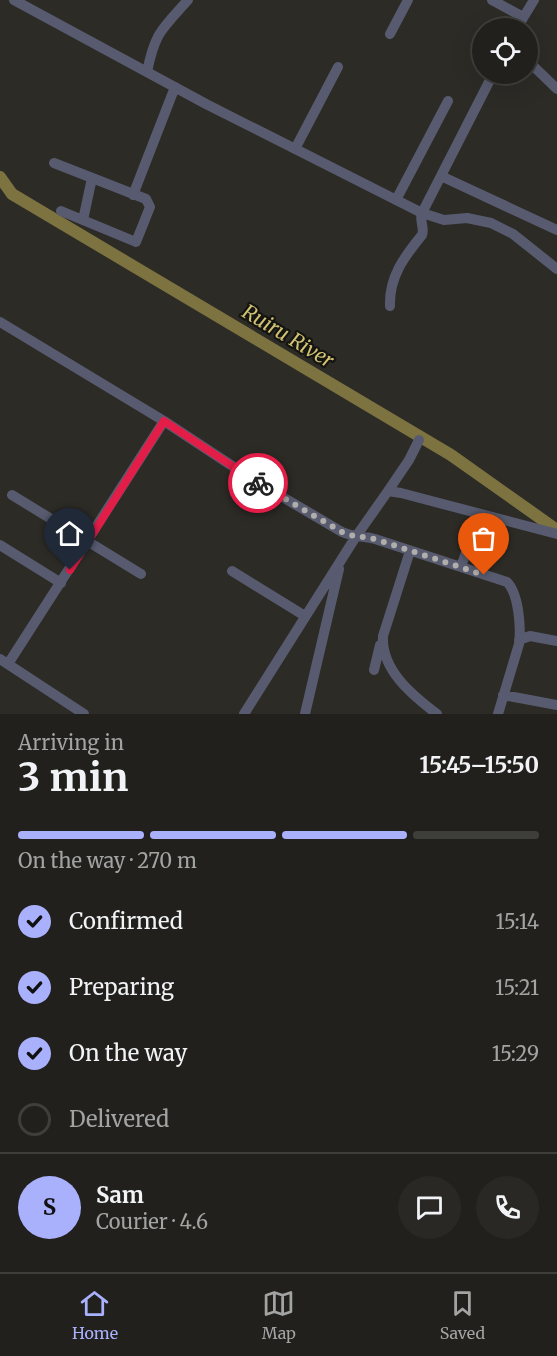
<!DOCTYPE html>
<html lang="en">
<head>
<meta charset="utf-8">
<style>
  :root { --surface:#21201c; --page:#292825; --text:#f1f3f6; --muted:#a2a3a3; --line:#3e3e3b; --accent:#a9b0fc }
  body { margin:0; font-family:Merriweather,serif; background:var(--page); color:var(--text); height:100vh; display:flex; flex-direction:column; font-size:22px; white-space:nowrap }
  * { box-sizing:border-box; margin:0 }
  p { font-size:20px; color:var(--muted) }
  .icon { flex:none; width:33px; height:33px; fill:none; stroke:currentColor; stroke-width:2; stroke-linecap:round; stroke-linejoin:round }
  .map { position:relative; height:714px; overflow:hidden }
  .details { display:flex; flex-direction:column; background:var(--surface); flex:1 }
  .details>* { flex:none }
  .controls { position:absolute; left:472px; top:18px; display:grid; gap:12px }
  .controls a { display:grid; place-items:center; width:66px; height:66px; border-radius:50%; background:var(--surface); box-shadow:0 6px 24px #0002,0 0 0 2px var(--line); font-size:30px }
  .pin { position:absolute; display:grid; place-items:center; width:51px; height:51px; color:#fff; margin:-62px -26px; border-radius:50% 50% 50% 0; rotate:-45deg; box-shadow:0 0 6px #0007 }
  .pin .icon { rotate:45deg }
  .courier { position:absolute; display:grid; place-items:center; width:60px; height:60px; margin:-30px; border:4px solid #e11d48; border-radius:50%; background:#fff; color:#222; box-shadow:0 2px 8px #0007 }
  .head em { font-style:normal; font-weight:700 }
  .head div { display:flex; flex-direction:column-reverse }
  .head { display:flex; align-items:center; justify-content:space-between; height:102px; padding:0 18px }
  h1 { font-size:39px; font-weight:700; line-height:45px }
  .bar { display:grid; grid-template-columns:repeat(4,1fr); gap:9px 6px; align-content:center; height:72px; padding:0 18px }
  .bar i { height:8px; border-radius:4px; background:var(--line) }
  .bar .active { background:var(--accent) }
  .bar p { grid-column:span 4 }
  .line { display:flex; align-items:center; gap:15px; padding:0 18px; border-top:2px solid var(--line) }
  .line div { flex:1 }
  .round { display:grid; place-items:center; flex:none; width:63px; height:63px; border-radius:32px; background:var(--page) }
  ol { padding:0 18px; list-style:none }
  li { display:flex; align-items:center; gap:18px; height:66px }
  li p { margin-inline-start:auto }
  li .icon { padding:6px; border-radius:50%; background:var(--accent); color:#111; stroke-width:4 }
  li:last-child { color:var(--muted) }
  li i { width:33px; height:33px; border:3px solid var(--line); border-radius:50% }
  .tab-bar { display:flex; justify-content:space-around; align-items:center; height:84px; border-top:2px solid var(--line); background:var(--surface); font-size:16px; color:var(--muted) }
  .tab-bar a { display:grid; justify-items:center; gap:3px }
  .tab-bar .active { color:var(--accent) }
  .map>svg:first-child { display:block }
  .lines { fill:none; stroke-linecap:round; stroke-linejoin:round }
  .river { stroke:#7d7340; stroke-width:12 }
  .minor { stroke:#585b6f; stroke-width:10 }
  .done { stroke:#afaeaa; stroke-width:6; stroke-dasharray:0 10.8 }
  .route { stroke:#e11d48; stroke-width:8 }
  .labels { text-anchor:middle; stroke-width:4.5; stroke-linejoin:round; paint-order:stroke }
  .water-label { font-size:20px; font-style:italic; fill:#d2c273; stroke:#141411 }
</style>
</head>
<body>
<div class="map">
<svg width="557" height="714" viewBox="0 0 557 714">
  <rect width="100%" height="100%" fill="#2c2b26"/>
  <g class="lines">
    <path class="river" d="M0,177L12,194L451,455L557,530"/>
    <path class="minor" d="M14,0L206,104L422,213L493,74
      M492,0L523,17
      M517,28L534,0
      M390,34L408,0
      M528,61L557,89
      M147,72C155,32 162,29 188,0
      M295,149L338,67
      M54,163L146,199L150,207L136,242L61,211
      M441,176L557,230
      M133,195L175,87
      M396,200L448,101
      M83,220L92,178
      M390,306C389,277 404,257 422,235C425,228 419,221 422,213L444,220L467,218L491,223L513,234L557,269
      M0,322L164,421L252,479L342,532C356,538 361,535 375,539L507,582C519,594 521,628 519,644L498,714
      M388,491L409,460L419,440
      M12,495L141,574
      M0,545L61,583
      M410,551L383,636C381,670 412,695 437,714
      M461,567L473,532L476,513
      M232,571L305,616
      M519,640L530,636L557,641
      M0,659L84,714
      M8,664L164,421
      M374,670L380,645
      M503,695L557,705
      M244,714L355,538L388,491L401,493L557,534
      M305,714L339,569"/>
  </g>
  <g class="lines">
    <path class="done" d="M258,483L342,532C356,538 361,536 375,539L484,575"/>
    <path class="route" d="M70,570L164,421L258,483"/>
  </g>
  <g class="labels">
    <g class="water-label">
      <text transform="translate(288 336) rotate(31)" y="7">Ruiru River</text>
    </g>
  </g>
</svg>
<div class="controls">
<a><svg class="icon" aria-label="locate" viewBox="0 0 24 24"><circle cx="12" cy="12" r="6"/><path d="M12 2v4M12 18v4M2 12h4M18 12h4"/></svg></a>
</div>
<div class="pin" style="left:484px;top:575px;background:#ea580c"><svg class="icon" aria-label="bag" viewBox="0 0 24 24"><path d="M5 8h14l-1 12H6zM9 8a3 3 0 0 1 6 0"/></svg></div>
<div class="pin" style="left:70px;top:570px;background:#1f2937"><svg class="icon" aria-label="home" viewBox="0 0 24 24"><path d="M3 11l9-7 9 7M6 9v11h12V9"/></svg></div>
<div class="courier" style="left:258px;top:483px"><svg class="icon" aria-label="bike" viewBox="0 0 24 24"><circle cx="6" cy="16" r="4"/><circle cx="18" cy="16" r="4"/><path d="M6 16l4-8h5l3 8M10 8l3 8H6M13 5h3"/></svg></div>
</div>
<section class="details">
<div class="head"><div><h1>3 min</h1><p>Arriving in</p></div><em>15:45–15:50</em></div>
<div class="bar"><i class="active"></i><i class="active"></i><i class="active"></i><i></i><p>On the way · 270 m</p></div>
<ol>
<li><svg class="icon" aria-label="check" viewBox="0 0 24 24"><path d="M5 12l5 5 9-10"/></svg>Confirmed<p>15:14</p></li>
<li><svg class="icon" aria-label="check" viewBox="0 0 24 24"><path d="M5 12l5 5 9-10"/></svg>Preparing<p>15:21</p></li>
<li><svg class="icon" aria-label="check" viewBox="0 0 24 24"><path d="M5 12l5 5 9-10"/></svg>On the way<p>15:29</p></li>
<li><i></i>Delivered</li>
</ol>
<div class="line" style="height:108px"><b class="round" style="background:var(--accent);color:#111">S</b><div><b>Sam</b><p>Courier · 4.6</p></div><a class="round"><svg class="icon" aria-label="chat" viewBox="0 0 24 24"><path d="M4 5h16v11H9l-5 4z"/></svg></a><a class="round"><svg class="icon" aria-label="phone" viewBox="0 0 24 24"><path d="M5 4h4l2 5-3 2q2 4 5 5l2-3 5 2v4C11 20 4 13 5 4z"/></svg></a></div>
</section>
<nav class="tab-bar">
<a class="active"><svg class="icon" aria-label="home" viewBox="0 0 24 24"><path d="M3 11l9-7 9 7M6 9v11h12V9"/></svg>Home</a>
<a><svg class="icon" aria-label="map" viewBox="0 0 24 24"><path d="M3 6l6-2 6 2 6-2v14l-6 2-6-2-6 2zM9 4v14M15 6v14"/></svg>Map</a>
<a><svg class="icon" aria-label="saved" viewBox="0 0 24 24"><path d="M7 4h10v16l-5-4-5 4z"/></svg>Saved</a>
</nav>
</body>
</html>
